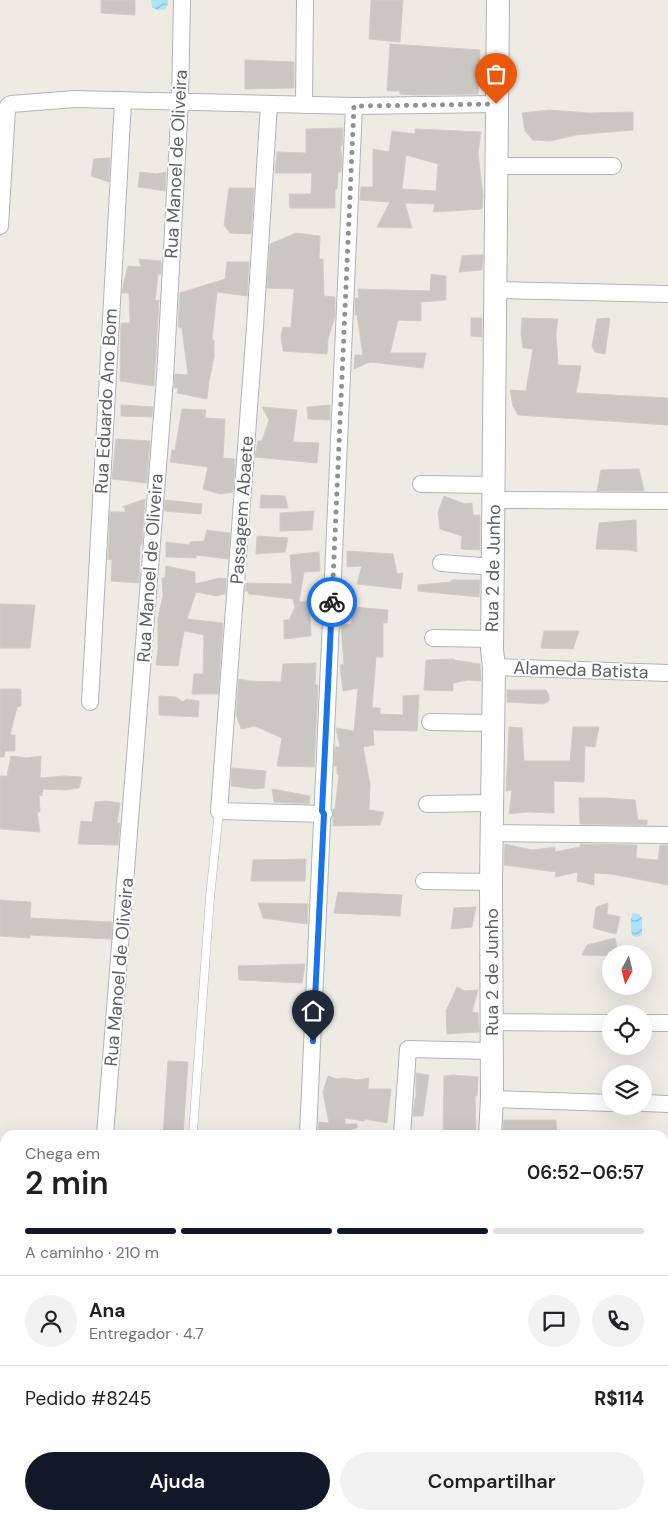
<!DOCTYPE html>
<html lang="pt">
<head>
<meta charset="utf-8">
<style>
  :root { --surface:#fff; --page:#f2f2f2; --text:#202124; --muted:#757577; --line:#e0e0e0; --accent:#111827 }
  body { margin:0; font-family:"DM Sans",sans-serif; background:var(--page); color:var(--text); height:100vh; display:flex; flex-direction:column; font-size:19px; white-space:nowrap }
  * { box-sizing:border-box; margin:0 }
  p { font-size:16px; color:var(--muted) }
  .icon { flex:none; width:28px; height:28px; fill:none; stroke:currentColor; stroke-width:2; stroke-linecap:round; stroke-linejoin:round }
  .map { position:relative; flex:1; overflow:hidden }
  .panel { position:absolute; left:0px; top:1130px; width:669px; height:390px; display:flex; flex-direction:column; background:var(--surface); border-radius:15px 15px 0 0; box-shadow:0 5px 20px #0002 }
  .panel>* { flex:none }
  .needle { width:32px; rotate:187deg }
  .tools { position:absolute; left:602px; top:945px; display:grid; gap:10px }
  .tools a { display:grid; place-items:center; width:50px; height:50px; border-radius:50%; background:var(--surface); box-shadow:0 5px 20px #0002; font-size:25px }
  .pin { position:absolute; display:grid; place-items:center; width:42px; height:42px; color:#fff; margin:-51px -21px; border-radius:50% 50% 50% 0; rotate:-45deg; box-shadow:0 0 5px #0007 }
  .pin .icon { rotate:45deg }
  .courier { position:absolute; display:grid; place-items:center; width:50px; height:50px; margin:-25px; border:4px solid #1a73e8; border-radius:50%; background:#fff; color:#222; box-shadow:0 1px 6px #0007 }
  .summary em { font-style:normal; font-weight:600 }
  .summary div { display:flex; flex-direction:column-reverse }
  .summary { display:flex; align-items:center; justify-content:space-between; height:85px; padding:0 25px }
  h1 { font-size:32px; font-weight:600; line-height:38px }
  .bar { display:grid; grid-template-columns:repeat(4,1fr); gap:8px 5px; align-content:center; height:60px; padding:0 25px }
  .bar i { height:6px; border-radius:4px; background:var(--line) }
  .bar .current { background:var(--accent) }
  .bar p { grid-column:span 4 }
  .line { display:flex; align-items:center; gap:12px; padding:0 25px; border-top:1px solid var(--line) }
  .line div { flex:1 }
  .round { display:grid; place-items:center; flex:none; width:52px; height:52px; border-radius:26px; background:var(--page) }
  .action { display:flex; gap:10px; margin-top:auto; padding:10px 25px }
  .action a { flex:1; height:58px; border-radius:30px; background:var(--accent); color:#fff; font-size:20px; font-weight:600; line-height:58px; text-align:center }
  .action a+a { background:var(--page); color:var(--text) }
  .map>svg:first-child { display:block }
  .park { fill:#c8e4c3 }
  .water { fill:url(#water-waves) }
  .building { fill:#cac6c2; stroke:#d3ccc4; fill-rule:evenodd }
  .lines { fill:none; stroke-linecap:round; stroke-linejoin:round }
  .lane-casing { stroke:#b0b4b7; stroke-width:9 }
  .street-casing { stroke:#b0b4b7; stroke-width:18 }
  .secondary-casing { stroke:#b0b4b7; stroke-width:24 }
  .highway-casing { stroke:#e6810e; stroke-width:29 }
  .lane { stroke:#fff; stroke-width:8 }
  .street { stroke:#fff; stroke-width:16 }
  .secondary { stroke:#fff; stroke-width:22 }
  .highway { stroke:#f6ce94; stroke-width:28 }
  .done { stroke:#909292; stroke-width:5; stroke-dasharray:0 9 }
  .route { stroke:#1a73e8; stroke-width:6 }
  .labels { text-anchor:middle; stroke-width:4; stroke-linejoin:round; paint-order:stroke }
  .street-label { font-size:18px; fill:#5d6265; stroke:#fff }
</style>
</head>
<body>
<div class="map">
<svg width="668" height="1520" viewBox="0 0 668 1520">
  <defs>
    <pattern id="water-waves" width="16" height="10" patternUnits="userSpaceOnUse" patternTransform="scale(1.25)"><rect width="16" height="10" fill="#aae3fa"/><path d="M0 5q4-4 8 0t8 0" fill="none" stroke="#8ebbce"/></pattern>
  </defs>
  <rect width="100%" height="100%" fill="#eeebe5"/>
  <path class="park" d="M664,1201H668V1232L664,1233Z"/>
  <path class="water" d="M151,0H168V4L165,9L157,10L152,7Z
    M633,913L639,914L642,918V934L638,937L633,936C630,932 630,917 633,913Z"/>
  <path class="building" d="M101,0H135V15L101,13Z
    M371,0H403L400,42L369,39Z
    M390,44L480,50L478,94L417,95L400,94L399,91H387Z
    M245,60L294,62V88L245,89Z
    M549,110L589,113L633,112V130L576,135L550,141L533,140L525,131L522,113Z
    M343,128L342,146H340L342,158L341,172H338L337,189H335V208H290L289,194H311L312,173H275L277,152L306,153V129Z
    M415,129L481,132L478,153L483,196L482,209L433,212L435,204L405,203L412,228L377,227L390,202L360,200L361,187H373V149L389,152L392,131L415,134ZM406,155L438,164L436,191L402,189Z
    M108,158H110L109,182L91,176L94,159Z
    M140,172L156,174L166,172L165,191L138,187Z
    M229,188H254L251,234L230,233L224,225Z
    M296,233L320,236L319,259H323L324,296L335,297V316L328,339L327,354L283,351L281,336L283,327L291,328L294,289L267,288L270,244Z
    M472,255H483L482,270L459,272L462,256Z
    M139,259L161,261V274H158L155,301L159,300L154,386L120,381L121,323H130L129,293H122L124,282L128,266L141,267Z
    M227,262H249L247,296L217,292L212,340H214V357L209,381L207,399L177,393L178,388H174L175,374L188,375L182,328L178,327L180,293L225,279Z
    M431,274L446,276V300L421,302V321L398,320L390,353H426L423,368L370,362L354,369L355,355H363L357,315H355V298H359L358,289L430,291Z
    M471,318H482V337L471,336Z
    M522,318L558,319L556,334L558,365L581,366L576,393L668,398V425L518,415L513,406L510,390L526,391L533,349L523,348L521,334Z
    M610,318L605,354L595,352L592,346L597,319Z
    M121,405L153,407L152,417L121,416Z
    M330,405V420L308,419L307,407Z
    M262,407L297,410L293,442L319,443L317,463L255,457L258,441H262L269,420Z
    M182,409L206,410L205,418L225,419L223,458L235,459L233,492L220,494L203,489L208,467L170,462L172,450H175Z
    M116,439L150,441L147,483L112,479Z
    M639,469L644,491H597L601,470Z
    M261,495L285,496L288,508H260Z
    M444,496L465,504L472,503L473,515H480V550L461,549L462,536L440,529L438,512Z
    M145,499L142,544L140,546L139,583L111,581L112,559L108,560L110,512H125V507H122Z
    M165,500L202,504L201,514L164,511Z
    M314,511L312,530L280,531V513Z
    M636,520L637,552L630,550L596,549L599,523Z
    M207,530L230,533L228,559L196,555V558L166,557V542L190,545V542L204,541Z
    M257,536L288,538L285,552L256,554Z
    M347,551L393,554L397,574L403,573L401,589L357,584L362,566L347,567Z
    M319,552L320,571L304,572L299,602L319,601L318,615H310L311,636L284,639V620H289L295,607L293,599L249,594L248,591H245L246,583L292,584L290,555Z
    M166,566L195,572V584L220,578L226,579L225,594L216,596L196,592L187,619L223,623L218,694H192L194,674H203L204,635L184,631L178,666L156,665L158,648V618L163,595L162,578H165Z
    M451,580H480L479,597L418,591V585L451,582Z
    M0,604L35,605L30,648H0Z
    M353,607L388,610L387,623H383V657H376L372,708H380V714L403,715V696L419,695L417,731L373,730L374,745L363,747L370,784L369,810L384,812L380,825L333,826V809H335L339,775L337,774V766H334L335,747H340L336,728L354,731L358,688L343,691L340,665L344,664L341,625L351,624Z
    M544,631H579L573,649L541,648Z
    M454,659V660L480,664L481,681L468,680L453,683V691L424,690L426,660Z
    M316,663L315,685H318L314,767L277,766L282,738L255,726L241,729L236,714L239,679L249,681L281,682L283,664Z
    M0,689H21V706L17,707L10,735H15V751H5L4,757H0Z
    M507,690H546L549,696V701L543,704L507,702Z
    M159,696L176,697L183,702L186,699L199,701L198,717L159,715Z
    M509,727L522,728L524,761H570L573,727H599L595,747L585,746L584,782L554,781V813L529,812L509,814L512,790L506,791Z
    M11,756L27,758L41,756L40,778L64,776L82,777L79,788L66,790L43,789L42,796L39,795L40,812H37L40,832L0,829V776H7Z
    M232,768L266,771L264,788L255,789L231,786Z
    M272,789L310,796L309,804L274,802Z
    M579,798H607L635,800L638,820H647V825L580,824Z
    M106,801L120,803L117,823H120L118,845L78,844L81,821L92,822L95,802Z
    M505,844L532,850L555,847V852L580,847V844L637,845L636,858L658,860L660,845H668V885L611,874L594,873V885L577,881L578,872L555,877L556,872L504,865Z
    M306,859L305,881H251L253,860Z
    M338,892L402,895L400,916L334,913Z
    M0,900L31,902L30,918L112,922L111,939L30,935V938L0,936Z
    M258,903L308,904L307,924L263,918Z
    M608,903L607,914L620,917L616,934L593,928L596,907Z
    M476,907L472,927L451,929L454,908Z
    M615,938L618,954H611V956L582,955L587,945Z
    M305,964L302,983L239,980L238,966Z
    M457,987L465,991L478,990L472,1012L478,1013L479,1032L447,1034L446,1011Z
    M168,1061L188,1062L183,1135H163Z
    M416,1073L429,1075L423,1116H413L415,1098H416Z
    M453,1075L478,1077L477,1096H475L476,1135H443L444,1076Z
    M328,1076L337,1079L344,1078L357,1080L369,1078L368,1089H391L387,1123L365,1119L364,1121L345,1118V1124H357V1128L345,1131V1135H318L319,1122L329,1123L323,1092Z
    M504,1120H556L557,1135H503Z"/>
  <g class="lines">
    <defs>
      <path id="lane" d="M193,1132L210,897L219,811"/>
      <path id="street" d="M269,104L255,327L219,811L324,814
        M304,105L305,0
        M496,166H613
        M0,226L7,109L8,106L11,104L75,99L354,106L496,104
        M495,290L668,294
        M421,484L494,485
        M494,500L668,501
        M441,563L494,567
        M433,638L493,639
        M494,667L668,673
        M90,702L123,101
        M430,722L493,723
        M427,804L492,803
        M493,833L668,835
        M424,881L491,882
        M492,1022L611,1023
        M644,1023H668
        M492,1099L611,1103
        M644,1103L668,1104
        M105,1135L165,378L180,101L182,0
        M308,1135L354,106
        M402,1135L408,1049L492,1051
        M133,1515V1520
        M278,1515V1520
        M648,1515V1520"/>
      <path id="secondary" d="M490,1135L492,1099L491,882L494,667L492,650L498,0"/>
      <path id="highway" d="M664,1255L668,1254
        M664,1310L668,1308
        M0,1320H5
        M0,1369H5"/>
    </defs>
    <use href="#lane" class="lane-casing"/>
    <use href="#street" class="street-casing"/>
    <use href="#secondary" class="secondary-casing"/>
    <use href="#highway" class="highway-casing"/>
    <use href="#lane" class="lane"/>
    <use href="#street" class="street"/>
    <use href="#secondary" class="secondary"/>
    <use href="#highway" class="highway"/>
  </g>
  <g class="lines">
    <path class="done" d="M332,602L354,106L496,104"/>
    <path class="route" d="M313,1041L324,814L322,811L332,602"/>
  </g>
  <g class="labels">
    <g class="street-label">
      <text transform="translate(176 164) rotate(-87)" y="6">Rua Manoel de Oliveira</text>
      <text transform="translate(106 401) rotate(-87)" y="6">Rua Eduardo Ano Bom</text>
      <text transform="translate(242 510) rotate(-86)" y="6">Passagem Abaete</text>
      <text transform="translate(150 568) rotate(-86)" y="6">Rua Manoel de Oliveira</text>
      <text transform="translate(493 568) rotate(-89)" y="6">Rua 2 de Junho</text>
      <text transform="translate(581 670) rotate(2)" y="6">Alameda Batista</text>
      <text transform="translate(119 972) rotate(-85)" y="6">Rua Manoel de Oliveira</text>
      <text transform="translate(492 972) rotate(-90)" y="6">Rua 2 de Junho</text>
    </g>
  </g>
</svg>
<div class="tools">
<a><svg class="needle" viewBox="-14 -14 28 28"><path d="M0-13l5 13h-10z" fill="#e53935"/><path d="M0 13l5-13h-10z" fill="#757577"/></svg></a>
<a><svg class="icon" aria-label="locate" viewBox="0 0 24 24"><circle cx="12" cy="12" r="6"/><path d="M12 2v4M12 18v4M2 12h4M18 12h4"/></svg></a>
<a><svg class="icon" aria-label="layers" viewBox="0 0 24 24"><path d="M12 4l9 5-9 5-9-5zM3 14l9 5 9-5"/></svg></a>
</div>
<div class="pin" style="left:496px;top:104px;background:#ea580c"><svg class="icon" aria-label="bag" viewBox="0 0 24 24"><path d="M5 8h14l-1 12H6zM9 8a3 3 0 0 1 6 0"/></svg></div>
<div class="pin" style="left:313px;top:1041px;background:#1f2937"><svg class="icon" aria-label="home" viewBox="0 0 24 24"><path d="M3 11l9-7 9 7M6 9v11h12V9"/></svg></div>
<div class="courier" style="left:332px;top:602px"><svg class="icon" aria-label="bike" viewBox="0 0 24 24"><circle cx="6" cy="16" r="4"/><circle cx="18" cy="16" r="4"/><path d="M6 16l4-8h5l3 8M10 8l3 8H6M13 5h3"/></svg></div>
<section class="panel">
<div class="summary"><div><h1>2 min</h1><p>Chega em</p></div><em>06:52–06:57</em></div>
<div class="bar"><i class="current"></i><i class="current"></i><i class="current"></i><i></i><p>A caminho · 210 m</p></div>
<div class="line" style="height:90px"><a class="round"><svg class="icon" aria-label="person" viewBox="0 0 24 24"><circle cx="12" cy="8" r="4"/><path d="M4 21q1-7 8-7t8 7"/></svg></a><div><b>Ana</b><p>Entregador · 4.7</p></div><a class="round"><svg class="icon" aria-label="chat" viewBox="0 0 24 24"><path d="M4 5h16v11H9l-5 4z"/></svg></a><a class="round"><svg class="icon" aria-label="phone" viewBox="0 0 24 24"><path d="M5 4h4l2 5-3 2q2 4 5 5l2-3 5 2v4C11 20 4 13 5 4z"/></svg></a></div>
<div class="line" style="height:65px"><div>Pedido #8245</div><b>R$114</b></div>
<div class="action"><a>Ajuda</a><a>Compartilhar</a></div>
</section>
</div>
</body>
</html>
